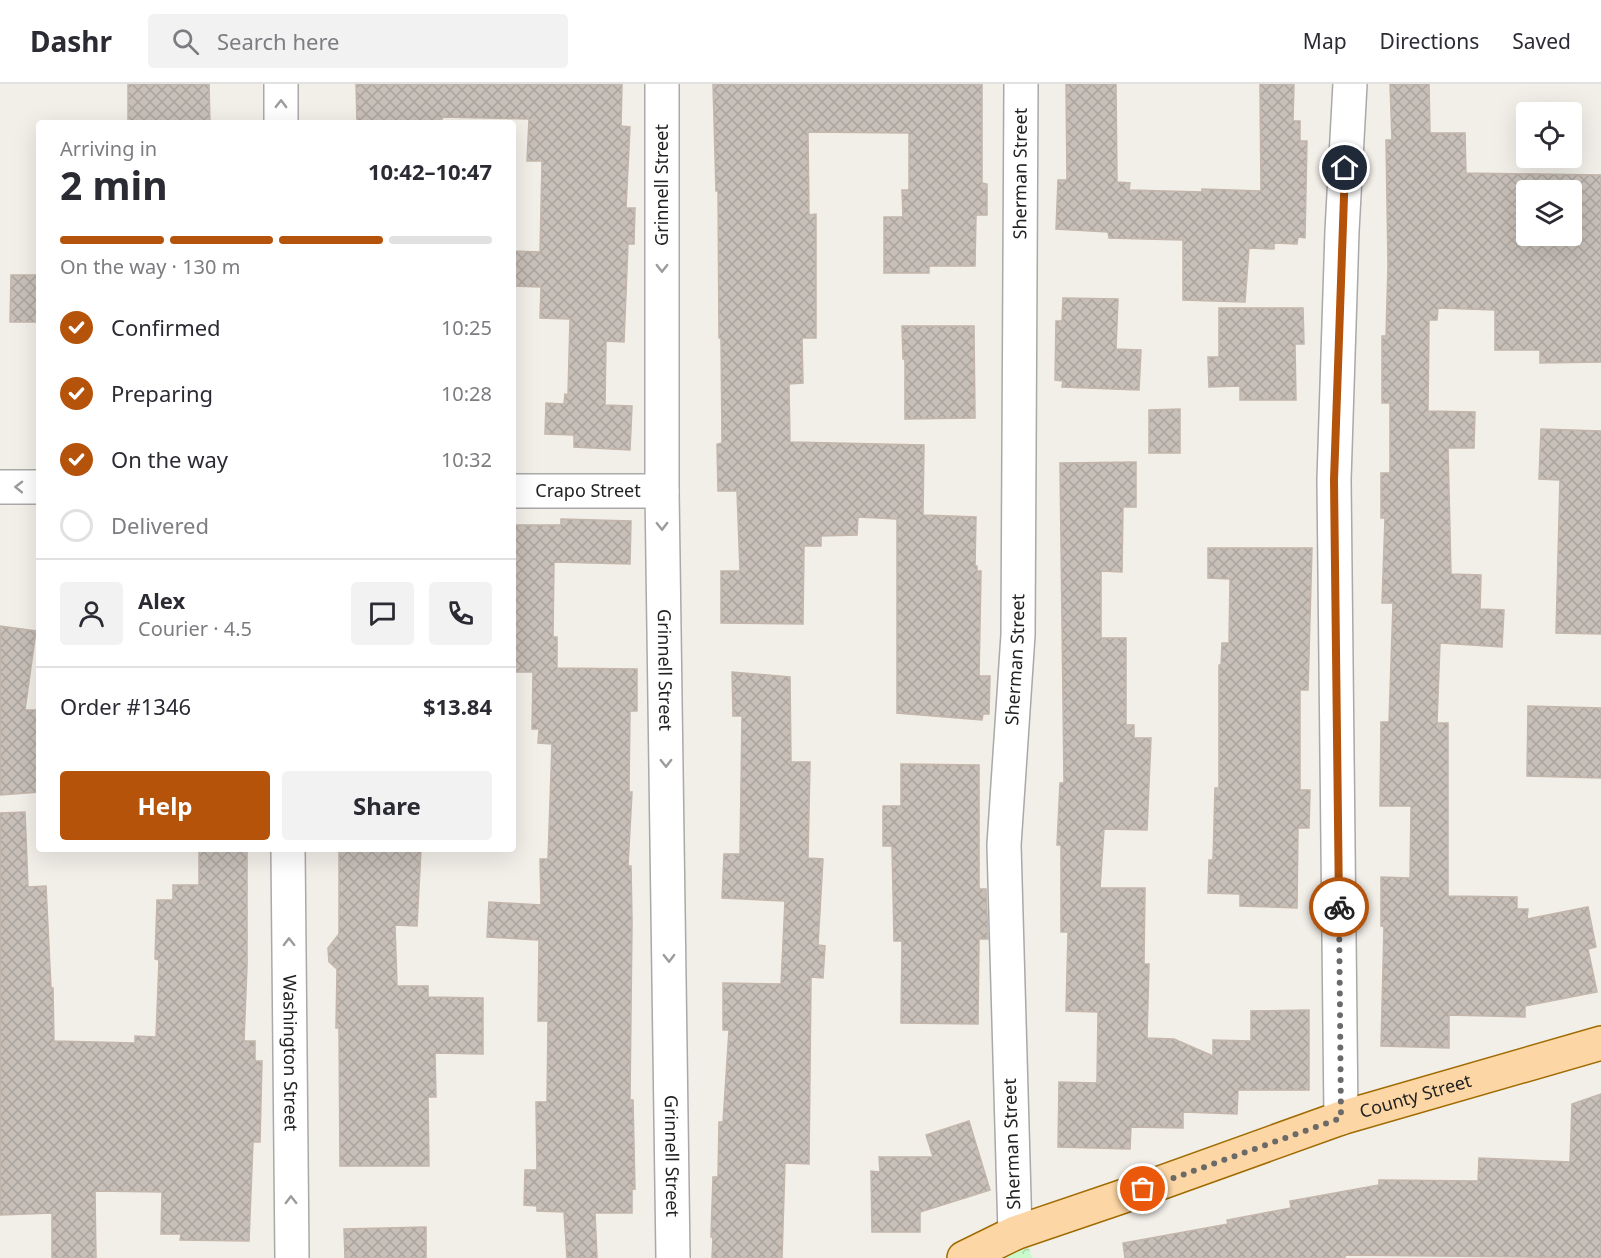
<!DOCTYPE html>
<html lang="en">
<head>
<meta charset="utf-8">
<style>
  :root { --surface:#fff; --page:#f2f2f3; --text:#2b2b33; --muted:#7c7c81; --line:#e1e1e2; --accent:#b45309 }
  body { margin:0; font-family:"Noto Sans",sans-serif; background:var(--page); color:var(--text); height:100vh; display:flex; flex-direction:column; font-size:22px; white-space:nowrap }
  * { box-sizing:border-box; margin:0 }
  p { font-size:20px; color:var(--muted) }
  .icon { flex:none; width:33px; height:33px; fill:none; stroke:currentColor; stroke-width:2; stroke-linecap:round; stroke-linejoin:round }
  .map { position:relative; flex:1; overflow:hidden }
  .sheet { position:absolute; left:36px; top:36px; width:480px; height:732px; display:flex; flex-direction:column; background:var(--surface); border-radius:6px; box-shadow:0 6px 24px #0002 }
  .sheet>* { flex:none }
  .fabs { position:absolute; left:1516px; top:18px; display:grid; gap:12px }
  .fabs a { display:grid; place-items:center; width:66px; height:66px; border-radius:6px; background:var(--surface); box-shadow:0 6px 24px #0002; font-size:30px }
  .pin { position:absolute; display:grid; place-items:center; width:51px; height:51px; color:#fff; margin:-26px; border:3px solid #fff; border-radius:50%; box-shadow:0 2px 6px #0007 }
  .courier { position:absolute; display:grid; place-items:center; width:60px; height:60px; margin:-30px; border:4px solid #b45309; border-radius:50%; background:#fff; color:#222; box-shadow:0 2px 8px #0007 }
  .head em { font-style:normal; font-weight:700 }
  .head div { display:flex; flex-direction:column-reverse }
  .head { display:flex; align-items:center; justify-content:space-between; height:102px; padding:0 24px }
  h1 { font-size:39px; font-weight:700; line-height:45px }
  .bar { display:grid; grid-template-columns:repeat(4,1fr); gap:9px 6px; align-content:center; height:72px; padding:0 24px }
  .bar i { height:8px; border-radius:4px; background:var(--line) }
  .bar .current { background:var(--accent) }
  .bar p { grid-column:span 4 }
  .line { display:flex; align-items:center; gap:15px; padding:0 24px; border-top:2px solid var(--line) }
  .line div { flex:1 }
  .round { display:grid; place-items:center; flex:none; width:63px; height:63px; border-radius:6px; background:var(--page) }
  ol { padding:0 24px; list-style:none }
  li { display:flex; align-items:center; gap:18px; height:66px }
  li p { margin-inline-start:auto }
  li .icon { padding:6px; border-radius:50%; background:var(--accent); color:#fff; stroke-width:4 }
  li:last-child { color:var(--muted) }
  li i { width:33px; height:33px; border:3px solid var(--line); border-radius:50% }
  .cta { display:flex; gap:12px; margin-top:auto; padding:12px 24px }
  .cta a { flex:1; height:69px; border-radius:6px; background:var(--accent); color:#fff; font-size:24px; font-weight:700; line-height:69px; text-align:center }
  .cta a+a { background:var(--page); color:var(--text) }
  header { display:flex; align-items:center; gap:36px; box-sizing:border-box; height:84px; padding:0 30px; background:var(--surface); border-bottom:2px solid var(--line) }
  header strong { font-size:28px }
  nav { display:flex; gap:33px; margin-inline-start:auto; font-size:21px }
  .search { width:420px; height:54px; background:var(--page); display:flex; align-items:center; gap:15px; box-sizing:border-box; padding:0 21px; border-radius:6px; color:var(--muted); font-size:22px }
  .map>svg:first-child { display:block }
  .park { fill:url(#park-crowns) }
  .building { fill:url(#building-cross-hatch); stroke:#c4b6ab; stroke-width:1.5; fill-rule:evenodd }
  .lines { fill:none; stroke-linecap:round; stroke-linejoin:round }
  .minor-casing { stroke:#a9a9a9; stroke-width:36 }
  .major-casing { stroke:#a06b00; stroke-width:36 }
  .minor { stroke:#fff; stroke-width:33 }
  .major { stroke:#fcd6a4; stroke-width:33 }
  .oneway { stroke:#9c9c9c }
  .done { stroke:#6b6a68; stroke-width:6; stroke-dasharray:0 10.8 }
  .route { stroke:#b45309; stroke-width:8 }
  .labels { text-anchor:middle; stroke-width:4.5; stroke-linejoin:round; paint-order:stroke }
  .street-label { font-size:18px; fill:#222; stroke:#fff }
</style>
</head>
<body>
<header>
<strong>Dashr</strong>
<div class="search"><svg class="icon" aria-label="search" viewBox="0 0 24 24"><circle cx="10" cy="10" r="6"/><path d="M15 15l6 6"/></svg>Search here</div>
<nav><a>Map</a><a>Directions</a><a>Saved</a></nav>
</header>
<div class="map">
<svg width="1601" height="1174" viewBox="0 0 1601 1174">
  <defs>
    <pattern id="park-crowns" width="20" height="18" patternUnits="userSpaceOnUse" patternTransform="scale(1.5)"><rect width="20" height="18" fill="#c8facc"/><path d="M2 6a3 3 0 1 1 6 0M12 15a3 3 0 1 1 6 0" fill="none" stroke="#acd6af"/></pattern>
    <pattern id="building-cross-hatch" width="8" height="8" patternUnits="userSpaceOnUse" patternTransform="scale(1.5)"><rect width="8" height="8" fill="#c7bfb8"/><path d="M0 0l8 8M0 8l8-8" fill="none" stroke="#aba49e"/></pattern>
  </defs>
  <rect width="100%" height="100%" fill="#f2efe9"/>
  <path class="park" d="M1027,1157L1032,1174H994Z"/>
  <path class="building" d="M128,0H209L210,39H128Z
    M356,0H622L621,42L630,43L626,124H635L634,160H628L624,258L606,257L605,321L632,322L630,366L574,363V351L545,350L546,319L564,320L565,310L568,311L570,235L540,234L541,203L513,202V167L540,168L542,77H527L529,35L442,33V39H357Z
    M713,0H982V99L987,100V131H976L975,182H929V189H884V133H903L902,106H909V49L808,48L809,131L816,130V254H802L803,299L789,300L790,358L924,361L923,431L976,433L975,482H977V487H981L979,592H990L989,630H983L982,636L897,629V435L858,433L857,451L821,452V462H804L803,540L721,539V487H740L737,407H718L717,360L722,359L721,254H719L718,107H716Z
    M1066,0H1116L1117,98L1130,99L1129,106L1202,108V105L1261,107L1260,0H1294L1293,37H1300V57H1307L1305,154L1298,153L1297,160L1274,159V165L1249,164L1245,218L1183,216V156L1109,154L1108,148L1056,145L1058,96H1067Z
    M1390,0H1429L1430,49H1465L1466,89L1601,91V278L1540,279V266H1495V226L1438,224L1437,236H1429L1428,327L1475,328L1474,364H1448L1451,490L1481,491L1480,525L1504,526L1502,563L1440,559L1437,639H1448V812L1517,813V825H1528L1527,835L1588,823L1596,863L1588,865L1597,908L1525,922V933L1449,931V964L1381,962L1384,843L1381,842V793L1410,794L1411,722H1380L1381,638H1389L1393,519H1382L1385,434H1381V389H1390V319H1382V252H1386L1388,181L1386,56H1392ZM1527,106H1572V152H1527Z
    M11,191H39V238H10Z
    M1063,214L1118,215L1116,265L1141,266L1139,306L1062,303L1063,297L1055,296L1056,237H1062Z
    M1219,224H1303L1304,260H1295L1296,316H1240V302L1209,303L1208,273H1219Z
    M902,242H974L975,334L905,335V275H903Z
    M1180,325V369H1149V326Z
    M1541,345L1601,347V550L1556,549L1560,396L1539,395Z
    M1136,378V423H1123L1122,488L1101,487V554H1126V641H1134V654H1151L1147,746L1104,745L1100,804H1145L1144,880H1149L1147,954L1174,955L1213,972V956L1251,957V927L1309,926V1006H1238L1237,1030L1183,1028V1044L1131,1043L1130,1065L1058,1063L1059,998L1097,999L1098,928L1066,927L1068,848H1061V761H1057L1060,699H1064L1060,379Z
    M561,435L631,437L630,480L554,478L553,553H557V584L637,585V627H630L629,708H632L628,782H631L632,838L630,1016H633L635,1105L632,1104V1129H595L597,1174H567L564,1128L537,1127V1122L524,1121L525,1086H537L536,1018H547L548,937H538L539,856L487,853L489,818L541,821L540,775H548L552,660L538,659L539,645H532L533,588H513L514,441H561Z
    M1208,464H1312L1308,606H1300V706H1310L1309,744H1298L1297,824L1240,822V810L1208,809L1209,776H1213L1215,704H1219V581H1221L1222,559H1229L1230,495L1208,494Z
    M0,542L36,547L25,626H39V708L0,711Z
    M732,588L790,593L791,678H810L808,774L823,775L818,861L825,862L823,894L811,893L809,1080L785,1079L782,1174H712L713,1153H711L713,1093H718L719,1038H723L729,946H723V899L781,900L785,817L722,814L724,770H740L742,632H733Z
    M1528,622L1601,624V694L1527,692Z
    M901,680L979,681V805H986L988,855H979L978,940L901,939L902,857H894L892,762H883V722H901Z
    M25,728L28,803L46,802L51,904H53L54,957L135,959V952L156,953L159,876L155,875L157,816H173V801H199V765H247V882L244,957H255V977H262L260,1058H253L249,1157L180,1156L181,1150H161L162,1108L95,1107L96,1174H52V1129L0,1131V729Z
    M339,765H421L417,842L395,841L397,902H428V913L483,914V970L435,969L436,1013H428L429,1082H340L339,944H336L337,885L329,878L328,864L339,850Z
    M1601,1010V1174L1345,1171V1174H1125L1123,1159L1228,1140L1227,1136L1291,1124L1290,1117L1379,1101V1096L1478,1097L1479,1074L1570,1078L1572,1020Z
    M969,1037L990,1106L920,1128V1148H872L871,1087L880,1088L879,1073H933L926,1051Z
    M426,1143V1174H345L344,1145Z"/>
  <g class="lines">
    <defs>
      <g id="minor">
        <path id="s1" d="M662,0V407L673,1174"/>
        <path d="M281,39V0"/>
        <path d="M0,403H39"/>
        <path id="s2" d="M513,407H662"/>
        <path id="s3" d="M288,765L292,1174"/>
        <path d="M1341,1034L1334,396L1342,147L1350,0"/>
        <path id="s4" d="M1015,1149L1004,761L1018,551L1021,0"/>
      </g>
      <g id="major">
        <path id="s5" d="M964,1174L1015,1149L1121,1113L1341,1034L1601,959"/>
      </g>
    </defs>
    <use href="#minor" class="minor-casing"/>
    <use href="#major" class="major-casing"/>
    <use href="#minor" class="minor"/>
    <use href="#major" class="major"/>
  </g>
  <defs><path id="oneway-chevron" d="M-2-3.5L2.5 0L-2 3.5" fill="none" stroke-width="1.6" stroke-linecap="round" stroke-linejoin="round" transform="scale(1.5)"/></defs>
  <g class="oneway">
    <use href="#oneway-chevron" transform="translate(281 20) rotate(-89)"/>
    <use href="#oneway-chevron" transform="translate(662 184) rotate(90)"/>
    <use href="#oneway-chevron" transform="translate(19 403) rotate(-179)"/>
    <use href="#oneway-chevron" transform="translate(662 442) rotate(89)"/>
    <use href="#oneway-chevron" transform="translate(666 679) rotate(89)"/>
    <use href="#oneway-chevron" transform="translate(289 858) rotate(-91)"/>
    <use href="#oneway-chevron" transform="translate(669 874) rotate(89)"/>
    <use href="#oneway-chevron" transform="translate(291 1116) rotate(-91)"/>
  </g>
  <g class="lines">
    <path class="done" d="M1143,1105L1341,1034L1339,823"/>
    <path class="route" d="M1339,823L1334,396L1345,84"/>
  </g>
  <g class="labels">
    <g class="street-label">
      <text dy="6" stroke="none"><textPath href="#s4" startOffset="1060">Sherman Street</textPath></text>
      <text transform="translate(662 101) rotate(-90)" y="6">Grinnell Street</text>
      <text dy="6" stroke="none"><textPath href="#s2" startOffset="75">Crapo Street</textPath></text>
      <text dy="6" stroke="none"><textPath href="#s4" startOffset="574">Sherman Street</textPath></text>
      <text dy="6" stroke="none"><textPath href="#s1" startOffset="586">Grinnell Street</textPath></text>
      <text dy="6" stroke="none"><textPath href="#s3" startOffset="204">Washington Street</textPath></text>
      <text dy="6" stroke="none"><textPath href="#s5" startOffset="480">County Street</textPath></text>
      <text transform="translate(1012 1060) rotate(-92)" y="6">Sherman Street</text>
      <text dy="6" stroke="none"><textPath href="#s1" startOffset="1072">Grinnell Street</textPath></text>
    </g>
  </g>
</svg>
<div class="fabs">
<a><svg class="icon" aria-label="locate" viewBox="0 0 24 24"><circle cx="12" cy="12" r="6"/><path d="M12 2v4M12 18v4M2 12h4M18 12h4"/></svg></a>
<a><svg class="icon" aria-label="layers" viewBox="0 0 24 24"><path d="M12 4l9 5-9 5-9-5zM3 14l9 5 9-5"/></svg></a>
</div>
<div class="pin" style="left:1143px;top:1105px;background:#ea580c"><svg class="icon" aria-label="bag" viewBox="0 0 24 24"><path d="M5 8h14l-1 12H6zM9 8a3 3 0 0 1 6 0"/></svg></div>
<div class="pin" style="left:1345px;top:84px;background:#1f2937"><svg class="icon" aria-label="home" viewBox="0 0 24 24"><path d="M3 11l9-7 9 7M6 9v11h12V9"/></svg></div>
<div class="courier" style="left:1339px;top:823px"><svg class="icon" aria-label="bike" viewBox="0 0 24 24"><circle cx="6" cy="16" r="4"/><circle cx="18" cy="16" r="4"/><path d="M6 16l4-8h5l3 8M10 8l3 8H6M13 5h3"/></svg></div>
<section class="sheet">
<div class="head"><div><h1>2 min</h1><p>Arriving in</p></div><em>10:42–10:47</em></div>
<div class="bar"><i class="current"></i><i class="current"></i><i class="current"></i><i></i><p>On the way · 130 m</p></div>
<ol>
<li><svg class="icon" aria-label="check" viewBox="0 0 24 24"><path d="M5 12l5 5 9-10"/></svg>Confirmed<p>10:25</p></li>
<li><svg class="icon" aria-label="check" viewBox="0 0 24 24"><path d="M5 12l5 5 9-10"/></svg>Preparing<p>10:28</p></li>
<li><svg class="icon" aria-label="check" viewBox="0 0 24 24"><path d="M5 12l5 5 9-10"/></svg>On the way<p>10:32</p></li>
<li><i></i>Delivered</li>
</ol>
<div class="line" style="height:108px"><a class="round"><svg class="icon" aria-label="person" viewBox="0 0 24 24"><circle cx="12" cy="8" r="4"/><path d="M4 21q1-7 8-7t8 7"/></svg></a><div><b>Alex</b><p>Courier · 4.5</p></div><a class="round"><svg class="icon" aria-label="chat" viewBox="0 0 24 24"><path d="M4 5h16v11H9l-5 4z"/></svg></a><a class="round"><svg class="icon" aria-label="phone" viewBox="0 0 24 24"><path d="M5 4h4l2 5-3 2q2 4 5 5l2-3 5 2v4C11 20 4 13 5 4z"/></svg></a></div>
<div class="line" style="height:78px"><div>Order #1346</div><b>$13.84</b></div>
<div class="cta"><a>Help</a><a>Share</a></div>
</section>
</div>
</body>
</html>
